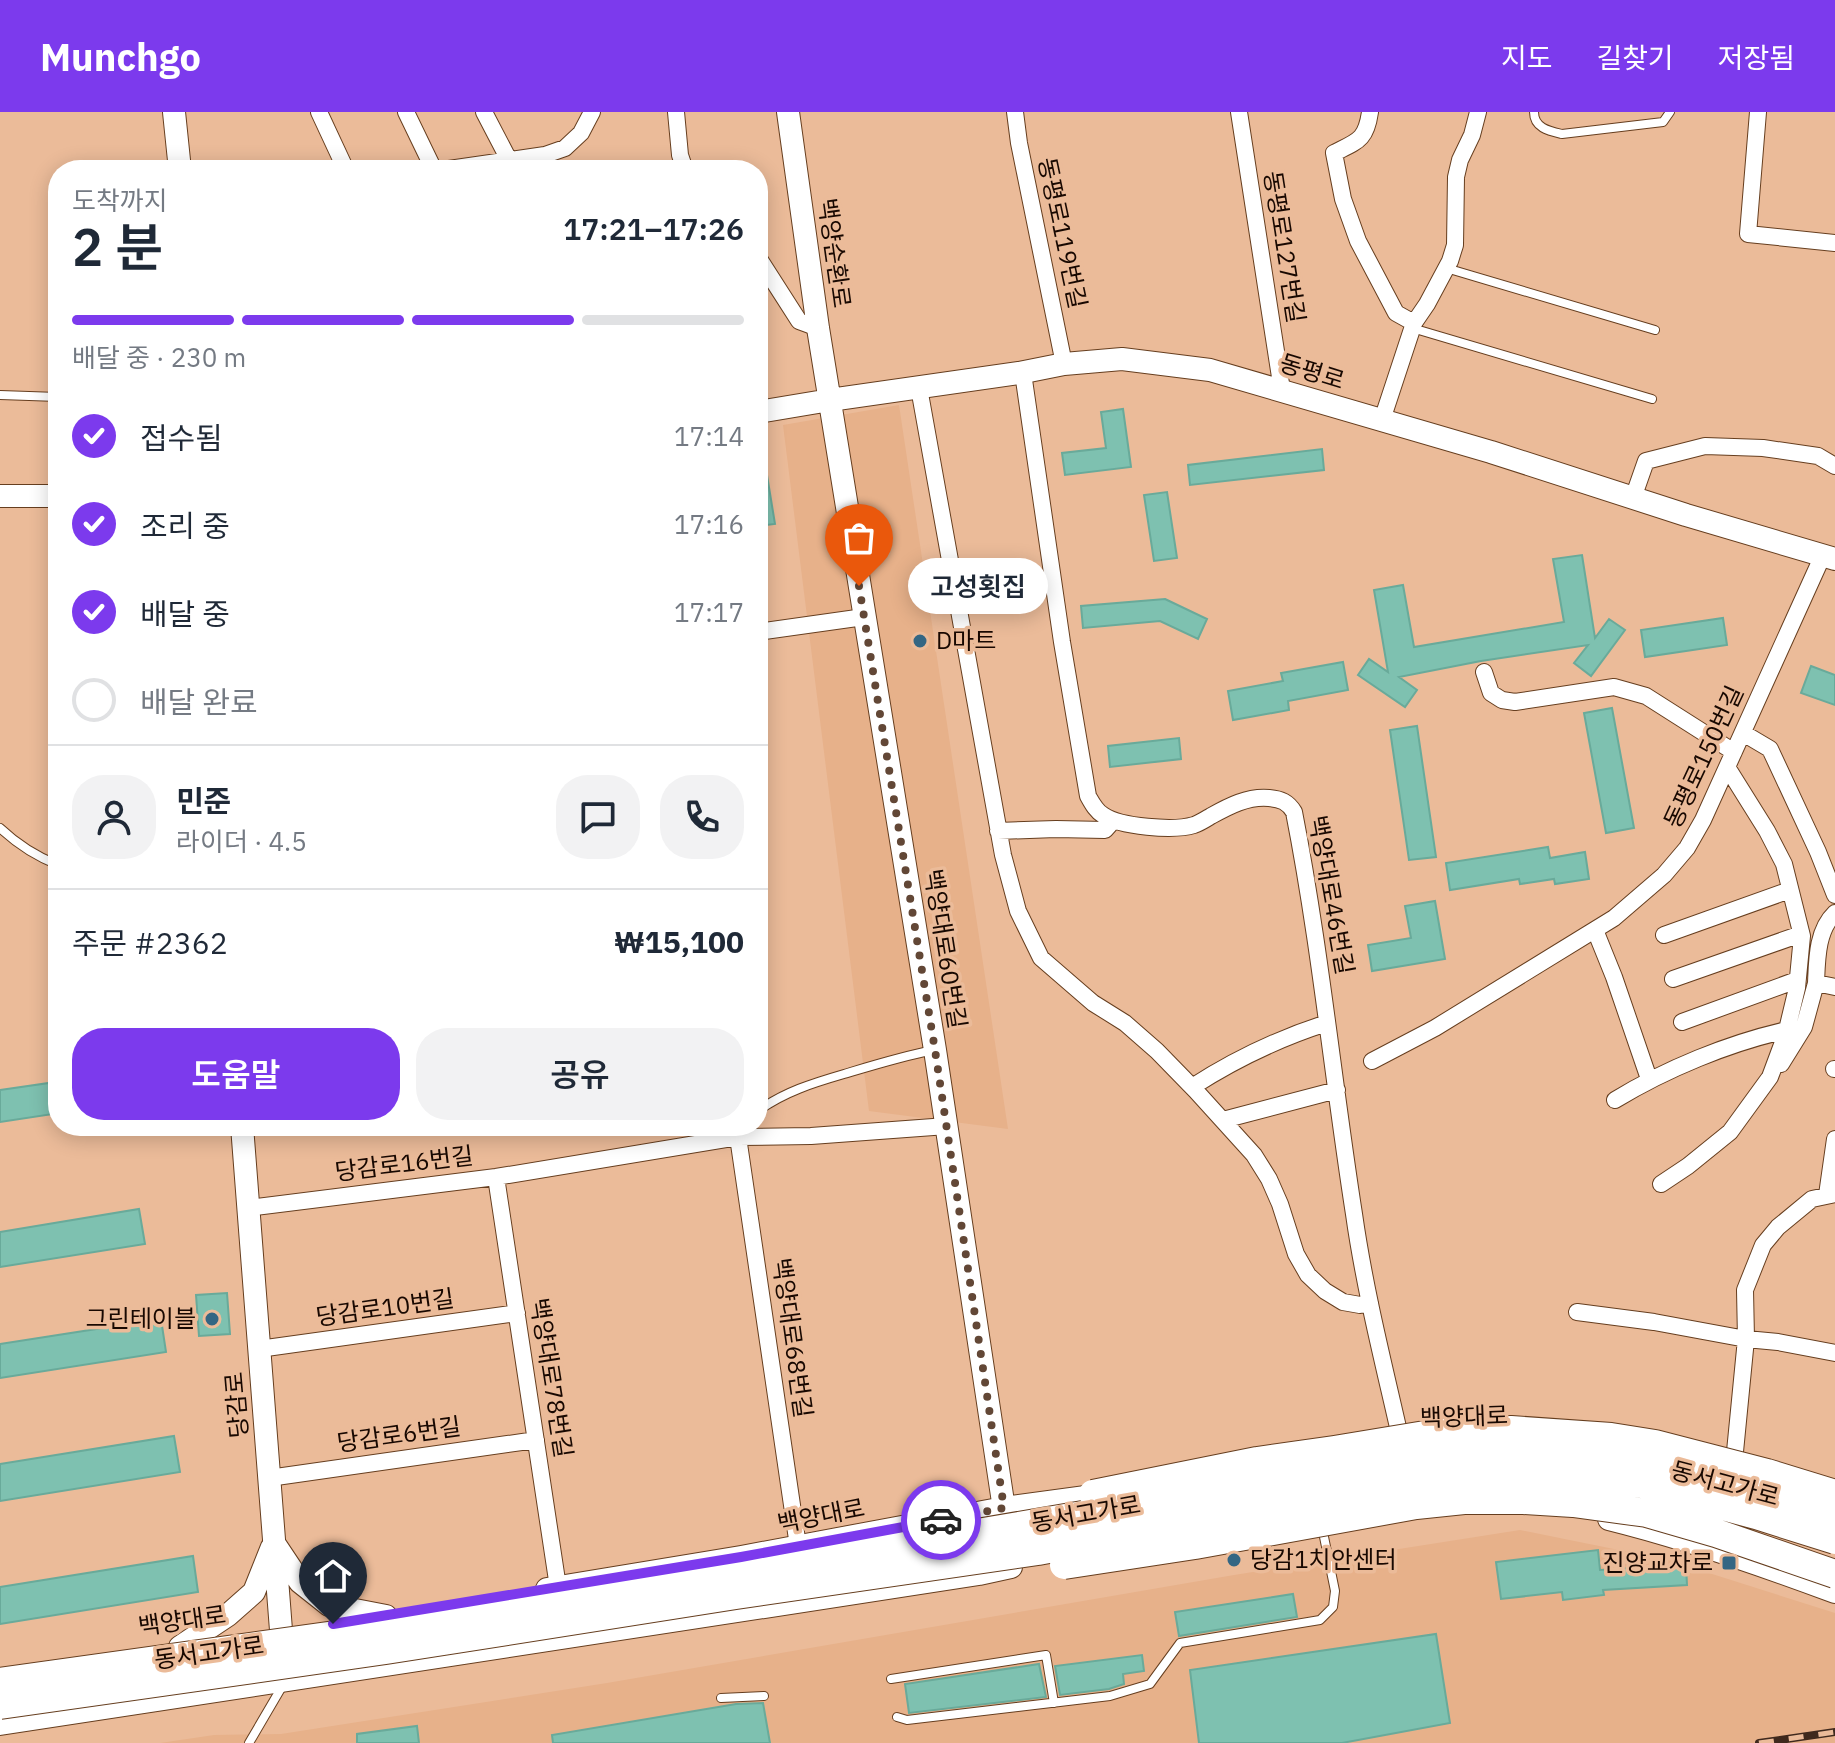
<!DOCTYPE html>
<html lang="ko">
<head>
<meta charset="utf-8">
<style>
  :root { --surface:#fff; --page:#f2f2f3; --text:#1f2937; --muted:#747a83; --line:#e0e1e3; --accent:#7c3aed }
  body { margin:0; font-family:"IBM Plex Sans","Noto Sans KR",sans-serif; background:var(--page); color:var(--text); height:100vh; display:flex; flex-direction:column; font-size:30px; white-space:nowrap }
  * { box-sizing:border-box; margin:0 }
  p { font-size:26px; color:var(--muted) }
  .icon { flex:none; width:44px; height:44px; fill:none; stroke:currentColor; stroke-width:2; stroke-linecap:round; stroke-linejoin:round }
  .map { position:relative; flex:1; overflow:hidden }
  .drawer { position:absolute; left:48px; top:48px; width:720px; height:976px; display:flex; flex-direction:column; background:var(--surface); border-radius:32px; box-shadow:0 4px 20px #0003 }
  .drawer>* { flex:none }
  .pin { position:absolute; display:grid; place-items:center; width:68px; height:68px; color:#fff; margin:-82px -34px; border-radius:50% 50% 50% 0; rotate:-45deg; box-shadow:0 0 8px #0007 }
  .pin .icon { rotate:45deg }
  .courier { position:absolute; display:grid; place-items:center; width:80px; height:80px; margin:-40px; border:6px solid #7c3aed; border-radius:50%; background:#fff; color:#222; box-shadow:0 2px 10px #0007 }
  .bubble { position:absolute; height:56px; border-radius:28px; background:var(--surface); box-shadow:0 4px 20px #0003; font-size:26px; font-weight:600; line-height:56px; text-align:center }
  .overview em { font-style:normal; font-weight:600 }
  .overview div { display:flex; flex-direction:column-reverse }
  .overview { display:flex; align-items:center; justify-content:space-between; height:136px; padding:0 24px }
  h1 { font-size:52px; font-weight:600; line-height:60px }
  .bar { display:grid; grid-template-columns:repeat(4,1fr); gap:12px 8px; align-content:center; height:96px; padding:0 24px }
  .bar i { height:10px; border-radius:6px; background:var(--line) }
  .bar .on { background:var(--accent) }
  .bar p { grid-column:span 4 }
  .line { display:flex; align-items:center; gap:20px; padding:0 24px; border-top:2px solid var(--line) }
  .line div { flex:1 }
  .round { display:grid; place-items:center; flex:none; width:84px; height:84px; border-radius:32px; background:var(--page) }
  ol { padding:0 24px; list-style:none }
  li { display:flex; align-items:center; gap:24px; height:88px }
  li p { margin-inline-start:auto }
  li .icon { padding:8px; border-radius:50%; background:var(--accent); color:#fff; stroke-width:4 }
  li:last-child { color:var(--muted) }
  li i { width:44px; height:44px; border:4px solid var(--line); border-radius:50% }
  .action { display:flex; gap:16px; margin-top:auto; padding:16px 24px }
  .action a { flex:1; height:92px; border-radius:32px; background:var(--accent); color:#fff; font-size:32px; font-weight:600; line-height:92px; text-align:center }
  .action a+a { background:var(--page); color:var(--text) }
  header { display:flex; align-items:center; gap:48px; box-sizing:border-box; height:112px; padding:0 40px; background:var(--accent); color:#fff }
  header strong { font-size:38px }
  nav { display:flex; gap:44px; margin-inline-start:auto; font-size:28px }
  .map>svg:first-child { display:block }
  .built { fill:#e7b18a }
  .building { fill:#7ec1b0; stroke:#69aa9a; stroke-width:2 }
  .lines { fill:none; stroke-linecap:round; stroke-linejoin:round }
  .lane-casing { stroke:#663e1f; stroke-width:10 }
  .street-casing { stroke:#663e1f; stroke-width:18 }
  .secondary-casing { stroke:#663e1f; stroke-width:24 }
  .lane { stroke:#fff; stroke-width:8 }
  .street { stroke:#fff; stroke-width:16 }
  .secondary { stroke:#fff; stroke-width:22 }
  .rail-casing { stroke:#3f291d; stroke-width:8 }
  .rail { stroke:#ebbb99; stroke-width:5; stroke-dasharray:15; stroke-linecap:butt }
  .highway-bridge-casing { stroke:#663e1f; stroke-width:30; stroke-linecap:butt }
  .highway-bridge { stroke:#fff; stroke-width:28 }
  .done { stroke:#624736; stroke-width:8; stroke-dasharray:0 14.4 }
  .route { stroke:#7c3aed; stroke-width:10 }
  .poi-dot { fill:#346683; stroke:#ebbb99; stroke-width:3 }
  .labels { text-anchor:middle; stroke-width:7; stroke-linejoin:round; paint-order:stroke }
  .street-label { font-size:24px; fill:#180801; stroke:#ebbb99 }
  .poi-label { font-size:24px; fill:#180801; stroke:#ebbb99; text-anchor:start }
</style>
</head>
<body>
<header>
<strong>Munchgo</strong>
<nav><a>지도</a><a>길찾기</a><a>저장됨</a></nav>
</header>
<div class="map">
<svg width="1835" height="1631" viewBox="0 0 1835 1631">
  <rect width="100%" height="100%" fill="#ebbb99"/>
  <path class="built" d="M899,293L1008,1017L869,999L783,313Z
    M1520,1418L1668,1448L1835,1501V1631H160L214,1623L281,1622L607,1571L1234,1463Z"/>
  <path class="building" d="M1123,297L1131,355L1065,363L1062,341L1106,336L1101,300Z
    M1322,337L1324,358L1190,373L1188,353Z
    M766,357L775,412L758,414V358Z
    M1167,380L1177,446L1154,449L1144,383Z
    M1582,443L1595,526L1609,507L1625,518L1591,564L1574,551L1588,533L1481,549L1399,565L1417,578L1405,595L1358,563L1369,547L1388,560L1374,478L1403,473L1414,535L1564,510L1553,447Z
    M1165,487L1207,507L1198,527L1160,509L1083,516L1081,494Z
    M1723,506L1727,533L1645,545L1641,518Z
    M1343,550L1348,578L1288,589L1289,598L1233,608L1228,579L1283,569L1281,561Z
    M1811,554L1835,563V593L1801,581Z
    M1612,596L1634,716L1606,721L1584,601Z
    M1417,614L1436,745L1409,748L1390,618Z
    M1179,626L1181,647L1110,655L1108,634Z
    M1548,735L1550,746L1585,740L1589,767L1555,772L1554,767L1520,772L1519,767L1450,778L1446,751Z
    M1435,789L1445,847L1372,859L1368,833L1411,826L1405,794Z
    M49,971L53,1002L0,1010V978Z
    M139,1097L145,1132L0,1155V1120Z
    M227,1181L230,1222L199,1224L196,1183Z
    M161,1207L166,1240L0,1266V1232Z
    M174,1324L180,1360L0,1389V1352Z
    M1598,1438L1600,1458L1686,1453L1687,1473L1603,1478L1604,1483L1563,1488L1562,1480L1501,1487L1496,1450Z
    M193,1444L198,1480L0,1512V1475Z
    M1293,1482L1297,1505L1179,1524L1175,1500Z
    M1436,1522L1450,1611L1342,1631H1199L1190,1558Z
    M1142,1543L1144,1559L1123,1562L1124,1572L1109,1577L1060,1583L1055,1554Z
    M1039,1552L1046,1585L909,1601L905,1572Z
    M763,1591L770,1631H553L552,1623L736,1592Z
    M417,1614L419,1631H357V1622Z"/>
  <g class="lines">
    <defs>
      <path id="lane" d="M1534,0C1534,16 1549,19 1562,22L1663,10L1670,0
        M1446,156L1655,218
        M1412,216L1652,287
        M0,283L58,285
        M0,716C18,733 35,744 58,753
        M758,999C784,980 813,971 844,962C874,953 903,944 934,938
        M891,1567L1046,1543L1054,1591
        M721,1586L764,1584
        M897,1605L907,1608L1110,1584L1150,1572L1180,1531L1320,1508L1333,1495L1335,1479L1322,1415
        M249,1631L283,1573"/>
      <path id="street" d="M319,0L346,58
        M406,0L434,58
        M484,0L509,48
        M676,0L680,43L685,58
        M1015,0L1019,31L1064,252
        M1239,0L1282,278
        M1370,0C1366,28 1358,29 1334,41L1343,87L1358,129L1396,201L1414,211
        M1758,0L1748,122L1835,131
        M442,58L545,43L565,36L581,21L592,0
        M758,145L799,209L818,216
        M1023,261L1062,530L1088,684C1092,691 1096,699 1103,703C1120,715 1174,719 1194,713C1200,711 1206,707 1211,704C1229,694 1248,684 1269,686C1281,687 1288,690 1294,700C1320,833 1333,968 1354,1102C1365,1180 1385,1257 1402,1333
        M919,276L1003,743L1018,799L1041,846L1093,891L1125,911L1157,939L1196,979L1254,1043L1269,1067L1280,1092L1296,1142L1308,1163L1325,1179L1343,1190L1360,1193L1370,1191
        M1382,308L1414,211L1427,192L1450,149L1455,133L1456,65L1460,48L1472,23L1478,0
        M1633,386L1646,349L1705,334L1763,336L1818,344L1835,354
        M758,520L864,505
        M1484,560L1491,581L1502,588L1515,590L1614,575L1646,584L1734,640
        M1743,621L1770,637L1818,740L1835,783
        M998,719L1056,717L1105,718L1113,709
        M1595,818L1614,865L1649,967
        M1664,823L1790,778
        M1673,867L1801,822
        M1816,871C1817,847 1817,818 1835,801
        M1682,910L1797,868
        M1372,949L1435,916L1614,806L1664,763L1687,736L1703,708L1823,443
        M1781,952L1804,915L1816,871L1835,875
        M1834,957H1835
        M1192,975C1234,948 1280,926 1327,911
        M1615,988C1666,957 1729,931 1787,918
        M1223,1008L1337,978
        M738,1025L798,1434
        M496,1065L558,1475
        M1661,1072L1688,1054L1730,1020L1770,965L1786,922L1797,876L1802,824L1784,752L1767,719L1727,655
        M1827,1083L1835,1027
        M248,1096L496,1065L738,1025L811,1024L947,1014
        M1577,1200L1654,1210L1746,1227L1778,1230L1835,1241
        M259,1237L517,1201
        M1733,1360L1746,1227L1745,1178L1763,1133L1778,1115L1812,1087L1835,1082
        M269,1366L536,1328"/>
      <path id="secondary" d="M174,0L180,58
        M788,0L818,216L935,938L1006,1410
        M758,300L830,288L1019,261L1064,252L1122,247L1210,258L1491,340L1686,403L1835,447
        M0,384H58
        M242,1014L283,1544
        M1609,1407C1686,1426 1760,1452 1835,1480
        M276,1434L300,1470L329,1493L386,1504
        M547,1477L741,1445L1004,1396L1108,1382
        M180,1535L228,1503L254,1480L272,1435
        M0,1612L979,1462L1011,1455"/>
    </defs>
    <use href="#lane" class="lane-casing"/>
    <use href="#street" class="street-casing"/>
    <use href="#secondary" class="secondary-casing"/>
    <use href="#lane" class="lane"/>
    <use href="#street" class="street"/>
    <use href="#secondary" class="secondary"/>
    <defs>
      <path id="rail" d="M1759,1631L1835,1620"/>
    </defs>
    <use href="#rail" class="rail-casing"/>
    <use href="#rail" class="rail"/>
    <defs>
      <path id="highway-bridge" d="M1093,1382L1257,1349L1334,1338L1437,1321L1511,1318L1611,1325L1655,1332L1767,1361L1835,1382
        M1064,1453L1195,1433L1416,1393L1464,1388H1523L1573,1391L1647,1401L1716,1421L1835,1462
        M0,1570L385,1516L778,1455L1435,1343L1513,1336L1593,1344L1646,1351L1759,1378L1835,1406
        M0,1593L386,1538L736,1483L1038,1439L1383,1374L1444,1366L1515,1361L1577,1364L1642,1372L1756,1403L1835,1428"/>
    </defs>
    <use href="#highway-bridge" class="highway-bridge-casing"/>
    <use href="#highway-bridge" class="highway-bridge"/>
  </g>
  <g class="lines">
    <path class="done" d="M859,474L935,938L1004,1396L941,1408"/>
    <path class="route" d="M333,1512L741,1445L941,1408"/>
  </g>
  <g class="poi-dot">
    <circle cx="920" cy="529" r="8"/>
    <circle cx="212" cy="1207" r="8"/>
    <circle cx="1234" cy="1448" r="8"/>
    <rect x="1721" y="1443" width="16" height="16" rx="4"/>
  </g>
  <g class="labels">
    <g class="street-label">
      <text transform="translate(1062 121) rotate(78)" y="8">동평로119번길</text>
      <text transform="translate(1284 135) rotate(81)" y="8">동평로127번길</text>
      <text transform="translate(834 141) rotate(82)" y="8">백양순환로</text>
      <text transform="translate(1312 260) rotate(17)" y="8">동평로</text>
      <text transform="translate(1704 645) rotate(-65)" y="8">동평로150번길</text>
      <text transform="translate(1331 783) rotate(80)" y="8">백양대로46번길</text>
      <text transform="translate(945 837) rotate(81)" y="8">백양대로60번길</text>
      <text transform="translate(404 1052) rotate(-7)" y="8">당감로16번길</text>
      <text transform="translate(385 1196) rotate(-8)" y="8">당감로10번길</text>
      <text transform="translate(792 1226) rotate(82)" y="8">백양대로68번길</text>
      <text transform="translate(551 1266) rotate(81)" y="8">백양대로78번길</text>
      <text transform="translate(237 1293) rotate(-95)" y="8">당감로</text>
      <text transform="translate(1464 1305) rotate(-2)" y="8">백양대로</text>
      <text transform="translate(399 1323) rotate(-8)" y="8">당감로6번길</text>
      <text transform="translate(1725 1372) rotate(15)" y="8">동서고가로</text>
      <text transform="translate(1086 1402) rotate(-10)" y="8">동서고가로</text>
      <text transform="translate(821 1404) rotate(-11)" y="8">백양대로</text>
      <text transform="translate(182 1509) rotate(-8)" y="8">백양대로</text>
      <text transform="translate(209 1541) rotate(-8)" y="8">동서고가로</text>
    </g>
    <g class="poi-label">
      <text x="936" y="537">D마트</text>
      <text x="196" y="1215" text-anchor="end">그린테이블</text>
      <text x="1250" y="1456">당감1치안센터</text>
      <text x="1713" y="1459" text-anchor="end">진양교차로</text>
    </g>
  </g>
</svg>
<div class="pin" style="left:859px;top:474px;background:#ea580c"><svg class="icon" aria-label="bag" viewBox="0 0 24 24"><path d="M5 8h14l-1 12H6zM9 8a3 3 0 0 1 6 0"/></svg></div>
<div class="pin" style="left:333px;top:1512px;background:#1f2937"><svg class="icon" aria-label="home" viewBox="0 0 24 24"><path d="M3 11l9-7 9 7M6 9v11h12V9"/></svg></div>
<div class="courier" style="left:941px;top:1408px"><svg class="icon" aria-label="car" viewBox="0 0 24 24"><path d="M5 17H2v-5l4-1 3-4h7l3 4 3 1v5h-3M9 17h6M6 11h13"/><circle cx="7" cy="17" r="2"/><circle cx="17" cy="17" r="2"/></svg></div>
<div class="bubble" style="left:908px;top:446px;width:140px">고성횟집</div>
<section class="drawer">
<div class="overview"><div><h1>2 분</h1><p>도착까지</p></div><em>17:21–17:26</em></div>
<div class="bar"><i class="on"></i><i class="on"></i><i class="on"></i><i></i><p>배달 중 · 230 m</p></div>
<ol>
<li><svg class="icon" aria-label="check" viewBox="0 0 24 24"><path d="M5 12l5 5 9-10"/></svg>접수됨<p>17:14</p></li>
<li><svg class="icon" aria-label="check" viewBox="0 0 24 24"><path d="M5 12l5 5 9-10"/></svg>조리 중<p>17:16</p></li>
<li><svg class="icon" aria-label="check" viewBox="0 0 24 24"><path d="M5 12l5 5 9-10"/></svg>배달 중<p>17:17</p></li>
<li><i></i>배달 완료</li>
</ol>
<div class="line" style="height:144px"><a class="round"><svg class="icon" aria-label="person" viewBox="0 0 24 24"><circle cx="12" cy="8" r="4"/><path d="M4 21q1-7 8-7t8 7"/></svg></a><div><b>민준</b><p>라이더 · 4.5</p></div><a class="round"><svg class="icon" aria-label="chat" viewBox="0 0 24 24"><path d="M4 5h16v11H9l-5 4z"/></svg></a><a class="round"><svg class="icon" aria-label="phone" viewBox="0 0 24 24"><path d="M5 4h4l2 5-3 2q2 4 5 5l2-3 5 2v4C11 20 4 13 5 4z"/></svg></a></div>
<div class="line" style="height:104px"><div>주문 #2362</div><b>₩15,100</b></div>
<div class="action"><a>도움말</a><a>공유</a></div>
</section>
</div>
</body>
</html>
